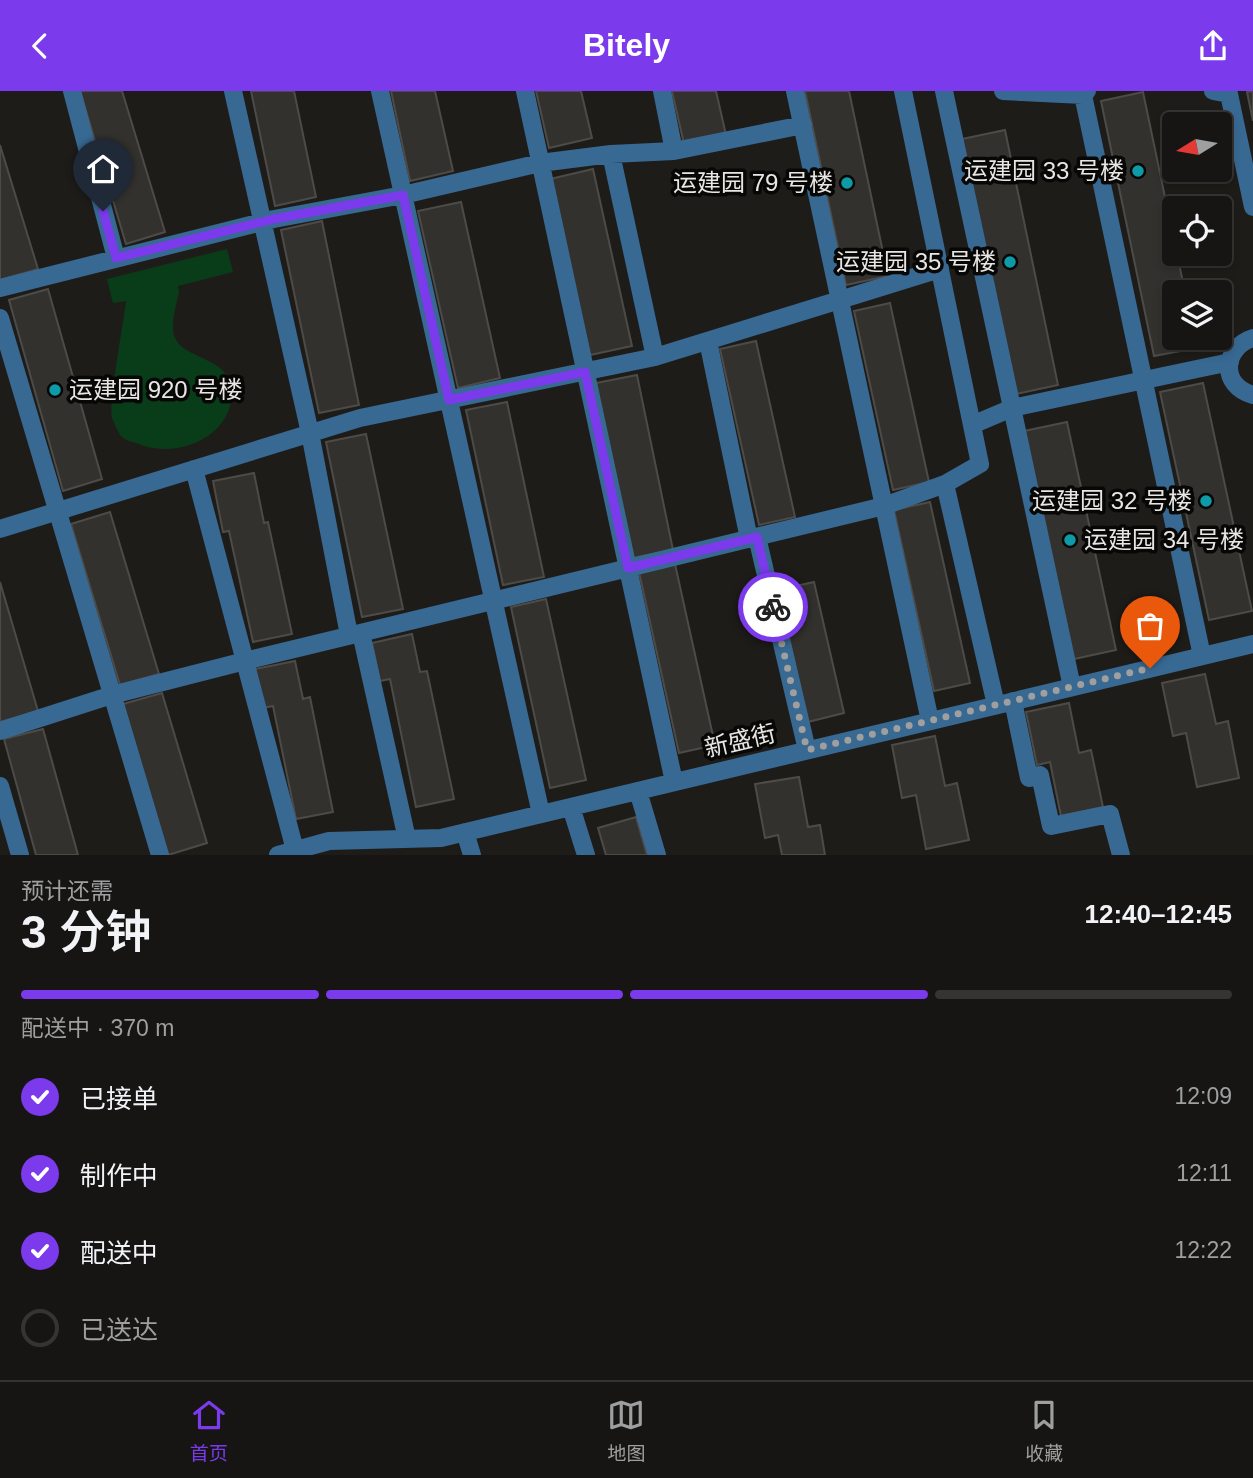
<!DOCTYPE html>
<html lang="zh">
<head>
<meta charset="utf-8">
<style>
  :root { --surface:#161513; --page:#232221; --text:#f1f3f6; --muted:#9e9fa0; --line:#353433; --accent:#7c3aed }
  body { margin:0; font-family:Arial,"Noto Sans SC",sans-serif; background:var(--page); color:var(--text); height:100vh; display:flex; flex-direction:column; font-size:26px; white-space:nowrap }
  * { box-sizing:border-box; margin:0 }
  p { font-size:23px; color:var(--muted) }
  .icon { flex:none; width:38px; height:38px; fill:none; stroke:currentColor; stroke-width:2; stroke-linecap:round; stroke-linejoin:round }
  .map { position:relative; height:764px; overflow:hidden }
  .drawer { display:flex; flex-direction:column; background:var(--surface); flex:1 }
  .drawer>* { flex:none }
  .needle { width:46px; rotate:259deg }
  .controls { position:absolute; left:1162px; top:21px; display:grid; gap:14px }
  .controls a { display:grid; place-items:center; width:70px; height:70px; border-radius:7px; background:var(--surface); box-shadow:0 4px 10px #0003,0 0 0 2px var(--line); font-size:35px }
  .pin { position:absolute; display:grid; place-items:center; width:60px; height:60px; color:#fff; margin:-72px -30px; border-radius:50% 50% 50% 0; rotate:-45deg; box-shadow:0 0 7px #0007 }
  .pin .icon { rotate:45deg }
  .courier { position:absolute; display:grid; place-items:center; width:70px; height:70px; margin:-35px; border:5px solid #7c3aed; border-radius:50%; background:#fff; color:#222; box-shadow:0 2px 9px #0007 }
  .summary em { font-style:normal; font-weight:600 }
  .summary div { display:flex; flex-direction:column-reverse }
  .summary { display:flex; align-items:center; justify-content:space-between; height:119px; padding:0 21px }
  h1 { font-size:46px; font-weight:600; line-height:52px }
  .bar { display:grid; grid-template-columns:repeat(4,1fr); gap:10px 7px; align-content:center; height:84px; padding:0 21px }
  .bar i { height:9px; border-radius:5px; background:var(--line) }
  .bar .active { background:var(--accent) }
  .bar p { grid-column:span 4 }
  ol { padding:0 21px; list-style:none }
  li { display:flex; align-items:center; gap:21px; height:77px }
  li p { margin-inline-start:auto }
  li .icon { padding:7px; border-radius:50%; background:var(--accent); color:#fff; stroke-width:4 }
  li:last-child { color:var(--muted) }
  li i { width:38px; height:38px; border:4px solid var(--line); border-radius:50% }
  header { display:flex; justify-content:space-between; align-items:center; height:91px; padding:0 21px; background:var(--accent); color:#fff; font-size:32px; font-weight:600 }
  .tab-bar { display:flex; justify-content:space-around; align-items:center; height:98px; border-top:2px solid var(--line); background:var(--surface); font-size:19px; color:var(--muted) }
  .tab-bar a { display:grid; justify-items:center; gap:4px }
  .tab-bar .active { color:var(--accent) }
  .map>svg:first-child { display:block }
  .green { fill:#093d19 }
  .building { fill:#33312e; stroke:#4d4b47; stroke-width:2 }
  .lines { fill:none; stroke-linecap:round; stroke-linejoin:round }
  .street { stroke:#386993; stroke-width:18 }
  .done { stroke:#a19f9d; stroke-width:7; stroke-dasharray:0 12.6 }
  .route { stroke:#7c3aed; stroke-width:9 }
  .culture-dot { fill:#0f9aa8; stroke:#070706; stroke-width:2.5 }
  .labels { text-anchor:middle; stroke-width:7; stroke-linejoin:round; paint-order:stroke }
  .poi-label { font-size:24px; fill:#e8e6e4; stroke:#070706; text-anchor:end }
  .street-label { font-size:24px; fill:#e8e6e4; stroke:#070706 }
</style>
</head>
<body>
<header><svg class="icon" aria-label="back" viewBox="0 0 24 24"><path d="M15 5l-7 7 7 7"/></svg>Bitely<svg class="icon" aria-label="share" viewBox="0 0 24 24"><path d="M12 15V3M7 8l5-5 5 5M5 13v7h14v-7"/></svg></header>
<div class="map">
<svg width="1253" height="764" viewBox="0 0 1253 764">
  <rect width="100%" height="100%" fill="#1e1c19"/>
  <path class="green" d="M227,158L233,181L178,195L179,201C177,212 172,226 173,238C174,273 239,260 231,310C224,351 171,368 136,352C132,351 125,349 122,346C118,342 114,331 112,327C108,314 124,229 126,210L113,212L107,188Z"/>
  <path class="building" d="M80,0H122L165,141L126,153Z
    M251,0H294L316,106L275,115Z
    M391,0H435L453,80L410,90Z
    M536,0H581L592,47L549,57Z
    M672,0H716L726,44L684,53Z
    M805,0H849L888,185L846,194Z
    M1253,0V30L1247,1Z
    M1143,1L1174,149V163H1177L1185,201H1174V247H1195L1197,257L1154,265L1101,10Z
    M1005,39L1058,294L1016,303L962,48Z
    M0,54L38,178L0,189Z
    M593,78L632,255L590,264L550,88Z
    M461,111L500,287L458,297L418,120Z
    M322,130L359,314L319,322L281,139Z
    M48,198L102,388L63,400L9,209Z
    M890,212L929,391L893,399L854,220Z
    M756,250L795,426L759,434L720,258Z
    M637,284L673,459L632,467L596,292Z
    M1203,292L1252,520L1209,529L1160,301Z
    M507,311L544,486L503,494L466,319Z
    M1067,331L1116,559L1074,568L1024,340Z
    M366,343L403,518L362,526L326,351Z
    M254,382L264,432L268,431L292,543L253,551L229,440L223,441L213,390Z
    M930,411L970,592L934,600L894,419Z
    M110,421L159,583L120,594L71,433Z
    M675,473L715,654L679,662L639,481Z
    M0,491L38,620L0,631Z
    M814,491L844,622L808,631L778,499Z
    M546,508L586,689L550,697L511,516Z
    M412,543L420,581L427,580L454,708L416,716L390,588L380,590L372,552Z
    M295,570L303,608L310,606L333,721L296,728L273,615L263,617L255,578Z
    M1205,583L1216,633L1228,630L1239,687L1197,696L1186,642L1173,645L1162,592Z
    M162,602L207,752L168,764L123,613Z
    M1069,612L1079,662L1091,659L1103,716L1061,725L1050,671L1037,674L1026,621Z
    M43,638L78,764H36L4,648Z
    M935,645L945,695L957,692L969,749L926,758L916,704L902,707L892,654Z
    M799,686L808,736L820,734L825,764H782L778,744L765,747L755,693Z
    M636,726L647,764H606L598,737Z"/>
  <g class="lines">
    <path class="street" d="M72,0L116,167
      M233,0L310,342L349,544
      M380,0L541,723
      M525,0L674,691
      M662,0L674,60
      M795,0L930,630
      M903,0L980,373L945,393L996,614
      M944,0L1072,596
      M1003,0L1083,4L1087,0
      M1213,0L1229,3L1253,116
      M1083,4L1202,565
      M611,63L655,266
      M0,197L274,128L403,104L540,72L611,63L674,60L803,34
      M0,227L160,764
      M1253,247C1222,257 1220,295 1253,304
      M708,250L749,448
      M972,334L1012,317L1230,271
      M194,378L295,759
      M0,438L360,327L655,266L940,178
      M757,446L807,659
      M361,542L407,748
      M1013,610L1029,687L1040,684L1051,735L1110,723L1121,764
      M0,640L112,604L245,570L884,415L945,393
      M0,695L20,764
      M638,700L657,764
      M571,716L586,764
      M465,741L472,764
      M278,764L329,750L441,747L1253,553"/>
  </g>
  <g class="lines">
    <path class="done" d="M773,516L807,659L1150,577"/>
    <path class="route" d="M103,120L116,167L274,128L403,104L449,309L585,281L628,477L757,446L773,516"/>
  </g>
  <g class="culture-dot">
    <circle cx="1138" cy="80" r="7"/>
    <circle cx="847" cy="92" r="7"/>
    <circle cx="1010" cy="171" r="7"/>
    <circle cx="55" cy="299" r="7"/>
    <circle cx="1206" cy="410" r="7"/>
    <circle cx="1070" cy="449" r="7"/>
  </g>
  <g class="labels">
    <g class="poi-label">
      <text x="1124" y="88">运建园 33 号楼</text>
      <text x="833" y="100">运建园 79 号楼</text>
      <text x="996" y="179">运建园 35 号楼</text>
      <text x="69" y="307" text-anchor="start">运建园 920 号楼</text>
      <text x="1192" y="418">运建园 32 号楼</text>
      <text x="1084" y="457" text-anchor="start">运建园 34 号楼</text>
    </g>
    <g class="street-label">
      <text transform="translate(740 650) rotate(-13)" y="8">新盛街</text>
    </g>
  </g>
</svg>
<div class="controls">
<a><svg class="needle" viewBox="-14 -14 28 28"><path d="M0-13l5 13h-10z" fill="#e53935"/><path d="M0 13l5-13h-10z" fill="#9e9fa0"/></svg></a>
<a><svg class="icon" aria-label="locate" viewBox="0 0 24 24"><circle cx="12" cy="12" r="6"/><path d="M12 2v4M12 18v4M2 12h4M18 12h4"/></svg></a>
<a><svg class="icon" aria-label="layers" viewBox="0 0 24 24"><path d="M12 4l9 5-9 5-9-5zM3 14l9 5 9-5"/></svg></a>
</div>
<div class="pin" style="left:1150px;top:577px;background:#ea580c"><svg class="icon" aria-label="bag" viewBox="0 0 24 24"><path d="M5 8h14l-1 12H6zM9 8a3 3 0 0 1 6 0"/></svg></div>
<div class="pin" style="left:103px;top:120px;background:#1f2937"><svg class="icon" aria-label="home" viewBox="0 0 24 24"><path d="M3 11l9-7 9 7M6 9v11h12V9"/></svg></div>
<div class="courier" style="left:773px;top:516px"><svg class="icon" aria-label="bike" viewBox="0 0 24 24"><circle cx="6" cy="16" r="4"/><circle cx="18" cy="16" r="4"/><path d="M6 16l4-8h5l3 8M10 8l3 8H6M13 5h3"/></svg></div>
</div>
<section class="drawer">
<div class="summary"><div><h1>3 分钟</h1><p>预计还需</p></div><em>12:40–12:45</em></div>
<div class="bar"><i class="active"></i><i class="active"></i><i class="active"></i><i></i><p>配送中 · 370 m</p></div>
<ol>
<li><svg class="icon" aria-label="check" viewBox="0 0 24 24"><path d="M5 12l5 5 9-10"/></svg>已接单<p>12:09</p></li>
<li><svg class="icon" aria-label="check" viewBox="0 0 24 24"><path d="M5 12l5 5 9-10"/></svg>制作中<p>12:11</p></li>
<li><svg class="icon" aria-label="check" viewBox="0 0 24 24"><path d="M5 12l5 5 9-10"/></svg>配送中<p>12:22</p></li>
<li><i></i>已送达</li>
</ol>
</section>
<nav class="tab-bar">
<a class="active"><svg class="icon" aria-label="home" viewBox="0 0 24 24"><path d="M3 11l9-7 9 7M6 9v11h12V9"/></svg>首页</a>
<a><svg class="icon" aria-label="map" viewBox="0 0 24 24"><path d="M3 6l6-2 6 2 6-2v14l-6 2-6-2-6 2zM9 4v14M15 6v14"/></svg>地图</a>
<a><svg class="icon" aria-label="saved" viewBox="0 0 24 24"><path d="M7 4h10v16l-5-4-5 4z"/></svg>收藏</a>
</nav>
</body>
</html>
